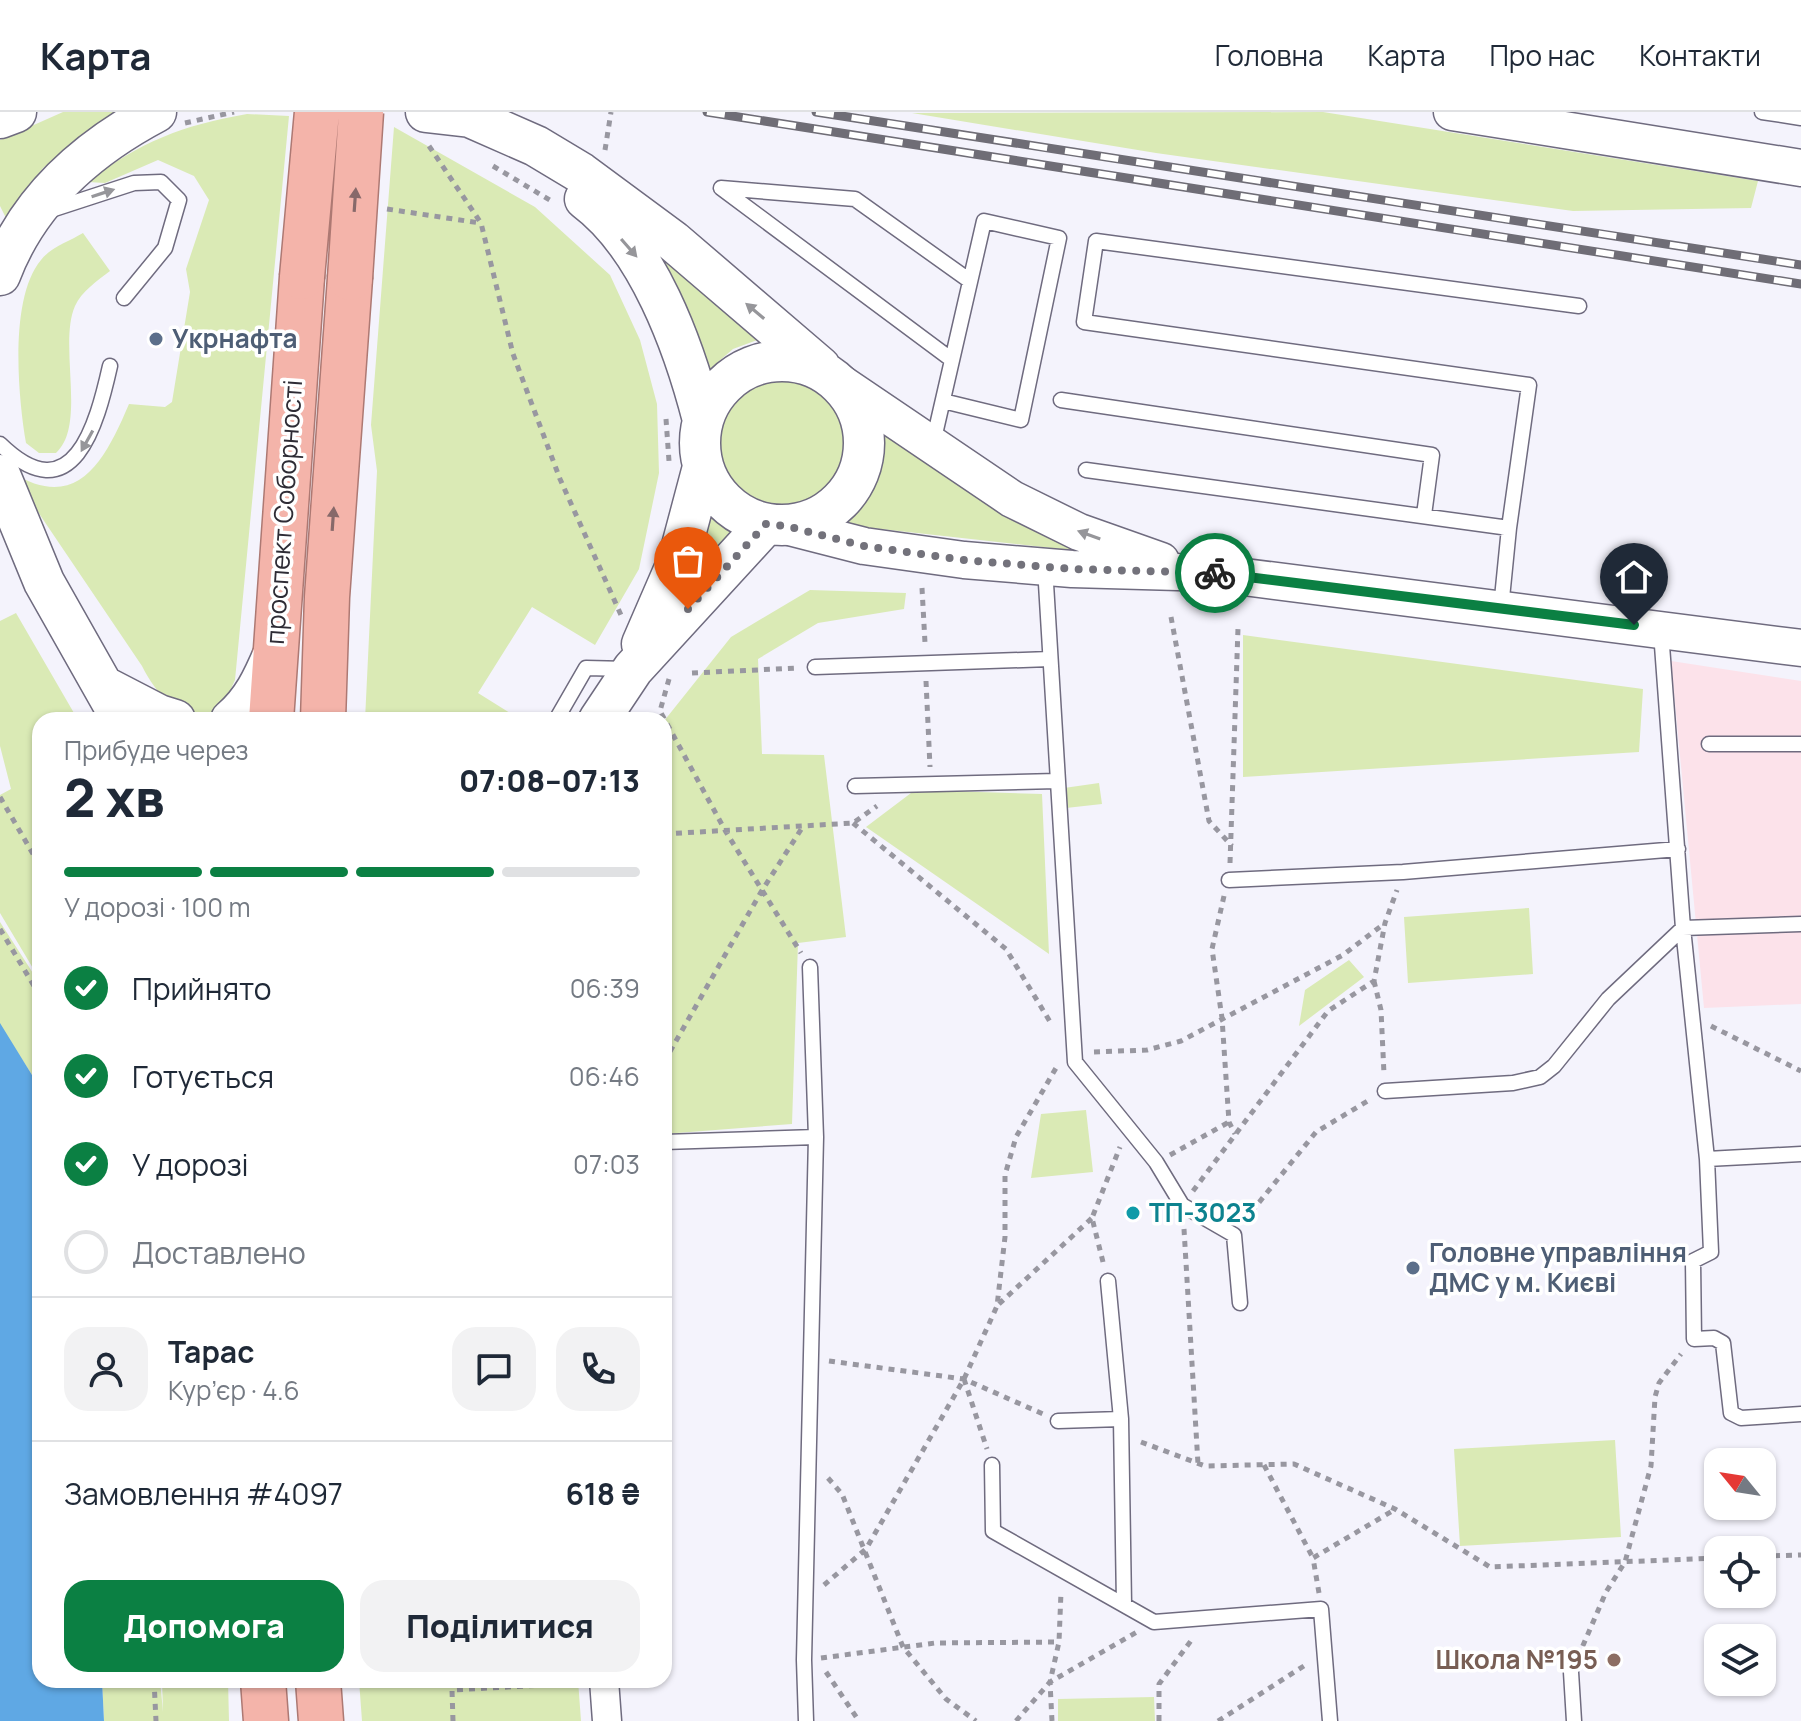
<!DOCTYPE html>
<html lang="uk">
<head>
<meta charset="utf-8">
<style>
  :root { --surface:#fff; --page:#f2f2f3; --text:#1f2937; --muted:#747a83; --line:#e0e1e3; --accent:#0b8043 }
  body { margin:0; font-family:Manrope,sans-serif; background:var(--page); color:var(--text); height:100vh; display:flex; flex-direction:column; font-size:30px; white-space:nowrap }
  * { box-sizing:border-box; margin:0 }
  p { font-size:26px; color:var(--muted) }
  .icon { flex:none; width:44px; height:44px; fill:none; stroke:currentColor; stroke-width:2; stroke-linecap:round; stroke-linejoin:round }
  .map { position:relative; flex:1; overflow:hidden }
  .details { position:absolute; left:32px; top:600px; width:640px; height:976px; display:flex; flex-direction:column; background:var(--surface); border-radius:24px; box-shadow:0 2px 6px #0004 }
  .details>* { flex:none }
  .needle { width:52px; rotate:300deg }
  .buttons { position:absolute; left:1704px; top:1336px; display:grid; gap:16px }
  .buttons a { display:grid; place-items:center; width:72px; height:72px; border-radius:16px; background:var(--surface); box-shadow:0 2px 6px #0004; font-size:40px }
  .pin { position:absolute; display:grid; place-items:center; width:68px; height:68px; color:#fff; margin:-82px -34px; border-radius:50% 50% 50% 0; rotate:-45deg; box-shadow:0 0 8px #0007 }
  .pin .icon { rotate:45deg }
  .courier { position:absolute; display:grid; place-items:center; width:80px; height:80px; margin:-40px; border:6px solid #0b8043; border-radius:50%; background:#fff; color:#222; box-shadow:0 2px 10px #0007 }
  .headline em { font-style:normal; font-weight:800 }
  .headline div { display:flex; flex-direction:column-reverse }
  .headline { display:flex; align-items:center; justify-content:space-between; height:136px; padding:0 32px }
  h1 { font-size:52px; font-weight:800; line-height:60px }
  .bar { display:grid; grid-template-columns:repeat(4,1fr); gap:12px 8px; align-content:center; height:96px; padding:0 32px }
  .bar i { height:10px; border-radius:6px; background:var(--line) }
  .bar .active { background:var(--accent) }
  .bar p { grid-column:span 4 }
  .line { display:flex; align-items:center; gap:20px; padding:0 32px; border-top:2px solid var(--line) }
  .line div { flex:1 }
  .round { display:grid; place-items:center; flex:none; width:84px; height:84px; border-radius:24px; background:var(--page) }
  ol { padding:0 32px; list-style:none }
  li { display:flex; align-items:center; gap:24px; height:88px }
  li p { margin-inline-start:auto }
  li .icon { padding:8px; border-radius:50%; background:var(--accent); color:#fff; stroke-width:4 }
  li:last-child { color:var(--muted) }
  li i { width:44px; height:44px; border:4px solid var(--line); border-radius:50% }
  .button { display:flex; gap:16px; margin-top:auto; padding:16px 32px }
  .button a { flex:1; height:92px; border-radius:24px; background:var(--accent); color:#fff; font-size:32px; font-weight:800; line-height:92px; text-align:center }
  .button a+a { background:var(--page); color:var(--text) }
  header { display:flex; align-items:center; gap:48px; box-sizing:border-box; height:112px; padding:0 40px; background:var(--surface); border-bottom:2px solid var(--line) }
  header strong { font-size:38px }
  nav { display:flex; gap:44px; margin-inline-start:auto; font-size:28px }
  .map>svg:first-child { display:block }
  .commercial { fill:#fce2ea }
  .green { fill:#daeab5 }
  .water { fill:#5fa8e4 }
  .lines { fill:none; stroke-linecap:round; stroke-linejoin:round }
  .service-casing { stroke:#6f6b7f; stroke-width:17 }
  .minor-casing { stroke:#6f6b7f; stroke-width:31 }
  .tertiary-casing { stroke:#6f6b7f; stroke-width:39 }
  .secondary-casing { stroke:#6f6b7f; stroke-width:43 }
  .trunk-casing { stroke:#ad7973; stroke-width:47 }
  .path { stroke:#9897a0; stroke-width:5; stroke-dasharray:6 6; stroke-linecap:butt }
  .service { stroke:#fff; stroke-width:14 }
  .minor { stroke:#fff; stroke-width:28 }
  .tertiary { stroke:#fff; stroke-width:36 }
  .secondary { stroke:#fff; stroke-width:40 }
  .trunk { stroke:#f4b4aa; stroke-width:44 }
  .rail-casing { stroke:#6f6d76; stroke-width:9 }
  .rail { stroke:#fff; stroke-width:6; stroke-dasharray:18; stroke-linecap:butt }
  .trunk-bridge-casing { stroke:#ad7973; stroke-width:47; stroke-linecap:butt }
  .trunk-bridge { stroke:#f4b4aa; stroke-width:44 }
  .oneway { fill:#96969a }
  .oneway2 { fill:#87696a }
  .done { stroke:#73727b; stroke-width:8; stroke-dasharray:0 14.4 }
  .route { stroke:#0b8043; stroke-width:10 }
  .service-dot { fill:#5c6f8a; stroke:#fff; stroke-width:3 }
  .culture-dot { fill:#0f9aa8; stroke:#fff; stroke-width:3 }
  .education-dot { fill:#8d6e63; stroke:#fff; stroke-width:3 }
  .labels { text-anchor:middle; stroke-width:7; stroke-linejoin:round; paint-order:stroke }
  .service-label { font-size:26px; font-weight:bold; fill:#4e5e75; stroke:#fff; text-anchor:start }
  .street-label { font-size:26px; fill:#2e2c35; stroke:#fff }
  .culture-label { font-size:26px; font-weight:bold; fill:#0d838f; stroke:#fff; text-anchor:start }
  .education-label { font-size:26px; font-weight:bold; fill:#785e54; stroke:#fff; text-anchor:end }
</style>
</head>
<body>
<header>
<strong>Карта</strong>
<nav><a>Головна</a><a>Карта</a><a>Про нас</a><a>Контакти</a></nav>
</header>
<div class="map">
<svg width="1801" height="1609" viewBox="0 0 1801 1609">
  <rect width="100%" height="100%" fill="#f4f3fc"/>
  <path class="commercial" d="M1671,549L1801,569V892L1704,896Z"/>
  <path class="green" d="M63,0H114L43,56L6,106L0,94V28Z
    M1323,0L1758,69L1751,96L1573,99L1156,41L912,1Z
    M247,2L289,4L235,568L224,592L208,604C174,599 157,584 142,554L11,360C78,402 105,348 129,292L165,295L172,290L190,180L186,157L209,88L194,64L158,48L105,71L88,70C139,30 183,13 247,2Z
    M394,15L535,95L610,163L640,228L657,292L659,361L639,457L595,533L532,495L478,581L521,608H365L377,359L371,313Z
    M83,121L110,159C97,169 82,179 75,194C58,233 87,313 56,341H39L26,331C18,285 9,186 41,148C51,135 70,129 83,121Z
    M646,128L768,224L733,237L703,263Z
    M720 331a64 64 0 1 1 128 0a64 64 0 1 1-128 0Z
    M883,310L1105,442L836,412C874,379 887,363 883,310Z
    M707,397L728,416L749,423L676,488Z
    M810,478L906,481L904,497L818,511L758,547L762,642L824,643L846,825L798,831L792,1012L664,1022V609L731,525Z
    M16,501L78,608H40V868L0,801V683L11,677L0,634V509Z
    M1243,523L1643,577L1639,640L1243,665Z
    M1099,671L1102,692L1066,696L1064,676Z
    M915,678L1042,682L1049,842L866,715Z
    M1529,796L1533,862L1408,871L1404,805Z
    M0,810L40,872V987L32,963L0,913Z
    M1349,848L1364,865L1299,914L1305,878Z
    M1086,998L1093,1060L1031,1066L1041,1002Z
    M1615,1328L1621,1425L1460,1434L1454,1337Z
    M102,1568H160L163,1600L162,1568H228L229,1609H104Z
    M359,1568H578L581,1609H362Z
    M1154,1585L1155,1609H1058V1587Z"/>
  <path class="water" d="M0,911L32,963L40,987V1568H102L104,1609H0Z"/>
  <g class="lines">
    <defs>
      <path id="service" d="M1762,0L1801,6
        M48,99L134,71L161,70L179,88L165,136L124,186
        M952,248L721,76L855,87L970,169
        M1061,288L1432,343L1424,403
        M933,331L984,109L1059,126L1021,308L943,289
        M0,332C73,403 97,312 110,254
        M1086,358L1509,416L1501,496
        M1509,416L1529,273L1084,210L1096,129L1579,194
        M1045,455L1075,950L1156,1050L1182,1093L1234,1123L1240,1191
        M1661,520L1683,816L1707,1047
        M815,555L1050,547
        M556,608L586,556L628,557
        M1709,632H1801
        M855,674L1057,669
        M1229,768L1403,760L1678,737
        M1385,979L1513,971L1540,965L1554,954L1608,887L1683,816L1801,812
        M664,1030L816,1025
        M1801,1042L1707,1047L1711,1140L1693,1149L1694,1227L1714,1226L1723,1231L1731,1301L1741,1306L1801,1302
        M1108,1169L1121,1307
        M1058,1309L1121,1307L1124,1492
        M992,1353L993,1419L1154,1510L1321,1497L1330,1609
        M1571,1560L1574,1609
        M806,1609L804,1548L816,1025L810,855"/>
      <path id="minor" d="M604,1568L607,1609"/>
      <path id="tertiary" d="M1452,0L1801,56
        M836,268L1012,387L1079,420L1161,449
        M786,414L864,434L964,448L1072,457L1213,461L1801,536"/>
      <path id="secondary" d="M426,0L470,5L536,34L581,61L673,129L820,255
        M0,6L16,0
        M585,87C648,134 684,234 703,308
        M0,163C28,88 86,37 156,0
        M700 331a82 82 0 1 1 164 0a82 82 0 1 1-164 0Z
        M0,363L44,470L122,608
        M642,532L678,449L703,355
        M103,574L159,603L175,608
        M231,608C253,589 263,567 274,541
        M599,608L633,557L766,412"/>
      <path id="trunk" d="M271,608L302,165
        M323,608L327,485L350,166
        M263,1568L266,1609
        M318,1568L321,1609"/>
    </defs>
    <use href="#service" class="service-casing"/>
    <use href="#minor" class="minor-casing"/>
    <use href="#tertiary" class="tertiary-casing"/>
    <use href="#secondary" class="secondary-casing"/>
    <use href="#trunk" class="trunk-casing"/>
    <path class="path" d="M185,11L234,0
      M429,34L481,111L513,242L560,367L621,503
      M605,38L611,0
      M493,54L553,90
      M387,97L480,111
      M666,307L669,349
      M922,476L925,531
      M1171,505L1209,709L1232,734
      M692,561L798,556
      M669,567L660,599L726,720L801,841
      M926,569L930,655
      M0,685L40,754
      M853,711L1006,837L1052,913
      M664,722L853,711L877,694
      M1230,751L1238,516
      M1224,784L1212,837L1222,906L1229,1010L1235,1022
      M0,817L40,884
      M1374,869L1381,898L1384,962
      M1711,914L1801,959
      M1094,940L1147,938L1181,929L1343,843L1385,811
      M664,950L761,780L802,716
      M1170,1043L1229,1010
      M1193,1079L1328,899L1374,869L1385,811L1397,778
      M1244,1109L1316,1020L1371,987
      M1184,1117L1198,1352
      M1103,1150L1092,1106L1120,1035
      M999,1192L1092,1106
      M829,1249L964,1267L1043,1302
      M964,1267L987,1337
      M1141,1330L1205,1354L1294,1352L1395,1397L1490,1455L1718,1446
      M1264,1353L1313,1446
      M828,1366L842,1382L903,1535L946,1587L976,1609
      M1762,1444L1801,1443
      M824,1473L866,1437L964,1267L997,1194L1005,1125V1063L1016,1025L1056,956
      M1319,1481L1313,1446L1394,1398
      M1578,1545L1606,1480L1625,1450L1651,1354L1655,1285L1659,1271L1681,1242
      M821,1546L935,1531L1059,1530
      M826,1560L859,1609
      M154,1568L156,1609
      M448,1568L452,1578
      M453,1609L452,1578L563,1572
      M1016,1609L1050,1570L1059,1530L1061,1480
      M1052,1609L1050,1570L1137,1520
      M1159,1609V1572L1193,1526
      M1218,1609L1307,1552"/>
    <use href="#service" class="service"/>
    <use href="#minor" class="minor"/>
    <use href="#tertiary" class="tertiary"/>
    <use href="#secondary" class="secondary"/>
    <use href="#trunk" class="trunk"/>
    <defs>
      <path id="rail" d="M707,0L1801,172
        M816,0L1801,153"/>
    </defs>
    <use href="#rail" class="rail-casing"/>
    <use href="#rail" class="rail"/>
    <defs>
      <path id="trunk-bridge" d="M302,165L317,0
        M350,166L361,0"/>
    </defs>
    <use href="#trunk-bridge" class="trunk-bridge-casing"/>
    <use href="#trunk-bridge" class="trunk-bridge"/>
  </g>
  <defs><path id="oneway-solid" d="M-6-.8H1V-3.2L6.5 0L1 3.2V.8H-6Z" transform="scale(2)"/></defs>
  <g class="oneway">
    <use href="#oneway-solid" transform="translate(103 81) rotate(-18)"/>
    <use href="#oneway-solid" transform="translate(629 136) rotate(49)"/>
    <use href="#oneway-solid" transform="translate(755 199) rotate(-140)"/>
    <use href="#oneway-solid" transform="translate(87 329) rotate(119)"/>
    <use href="#oneway-solid" transform="translate(1089 423) rotate(-160)"/>
  </g>
  <g class="oneway2">
    <use href="#oneway-solid" transform="translate(355 88) rotate(-86)"/>
    <use href="#oneway-solid" transform="translate(333 407) rotate(-86)"/>
  </g>
  <g class="lines">
    <path class="done" d="M688,497L766,412L786,414L864,434L964,448L1072,457L1215,461"/>
    <path class="route" d="M1215,461L1634,513"/>
  </g>
  <g class="service-dot">
    <circle cx="156" cy="227" r="8"/>
    <circle cx="1413" cy="1156" r="8"/>
  </g>
  <circle class="culture-dot" cx="1133" cy="1101" r="8"/>
  <circle class="education-dot" cx="1614" cy="1548" r="8"/>
  <g class="labels">
    <g class="service-label">
      <text x="172" y="236">Укрнафта</text>
      <text x="1429" y="1150">Головне управління<tspan x="1429" dy="30">ДМС у м. Києві</tspan></text>
    </g>
    <g class="street-label">
      <text transform="translate(284 400) rotate(-86)" y="9">проспект Соборності</text>
    </g>
    <g class="culture-label">
      <text x="1149" y="1110">ТП-3023</text>
    </g>
    <g class="education-label">
      <text x="1598" y="1557">Школа №195</text>
    </g>
  </g>
</svg>
<div class="buttons">
<a><svg class="needle" viewBox="-14 -14 28 28"><path d="M0-13l5 13h-10z" fill="#e53935"/><path d="M0 13l5-13h-10z" fill="#747a83"/></svg></a>
<a><svg class="icon" aria-label="locate" viewBox="0 0 24 24"><circle cx="12" cy="12" r="6"/><path d="M12 2v4M12 18v4M2 12h4M18 12h4"/></svg></a>
<a><svg class="icon" aria-label="layers" viewBox="0 0 24 24"><path d="M12 4l9 5-9 5-9-5zM3 14l9 5 9-5"/></svg></a>
</div>
<div class="pin" style="left:688px;top:497px;background:#ea580c"><svg class="icon" aria-label="bag" viewBox="0 0 24 24"><path d="M5 8h14l-1 12H6zM9 8a3 3 0 0 1 6 0"/></svg></div>
<div class="pin" style="left:1634px;top:513px;background:#1f2937"><svg class="icon" aria-label="home" viewBox="0 0 24 24"><path d="M3 11l9-7 9 7M6 9v11h12V9"/></svg></div>
<div class="courier" style="left:1215px;top:461px"><svg class="icon" aria-label="bike" viewBox="0 0 24 24"><circle cx="6" cy="16" r="4"/><circle cx="18" cy="16" r="4"/><path d="M6 16l4-8h5l3 8M10 8l3 8H6M13 5h3"/></svg></div>
<section class="details">
<div class="headline"><div><h1>2 хв</h1><p>Прибуде через</p></div><em>07:08–07:13</em></div>
<div class="bar"><i class="active"></i><i class="active"></i><i class="active"></i><i></i><p>У дорозі · 100 m</p></div>
<ol>
<li><svg class="icon" aria-label="check" viewBox="0 0 24 24"><path d="M5 12l5 5 9-10"/></svg>Прийнято<p>06:39</p></li>
<li><svg class="icon" aria-label="check" viewBox="0 0 24 24"><path d="M5 12l5 5 9-10"/></svg>Готується<p>06:46</p></li>
<li><svg class="icon" aria-label="check" viewBox="0 0 24 24"><path d="M5 12l5 5 9-10"/></svg>У дорозі<p>07:03</p></li>
<li><i></i>Доставлено</li>
</ol>
<div class="line" style="height:144px"><a class="round"><svg class="icon" aria-label="person" viewBox="0 0 24 24"><circle cx="12" cy="8" r="4"/><path d="M4 21q1-7 8-7t8 7"/></svg></a><div><b>Тарас</b><p>Кур’єр · 4.6</p></div><a class="round"><svg class="icon" aria-label="chat" viewBox="0 0 24 24"><path d="M4 5h16v11H9l-5 4z"/></svg></a><a class="round"><svg class="icon" aria-label="phone" viewBox="0 0 24 24"><path d="M5 4h4l2 5-3 2q2 4 5 5l2-3 5 2v4C11 20 4 13 5 4z"/></svg></a></div>
<div class="line" style="height:104px"><div>Замовлення #4097</div><b>618 ₴</b></div>
<div class="button"><a>Допомога</a><a>Поділитися</a></div>
</section>
</div>
</body>
</html>
